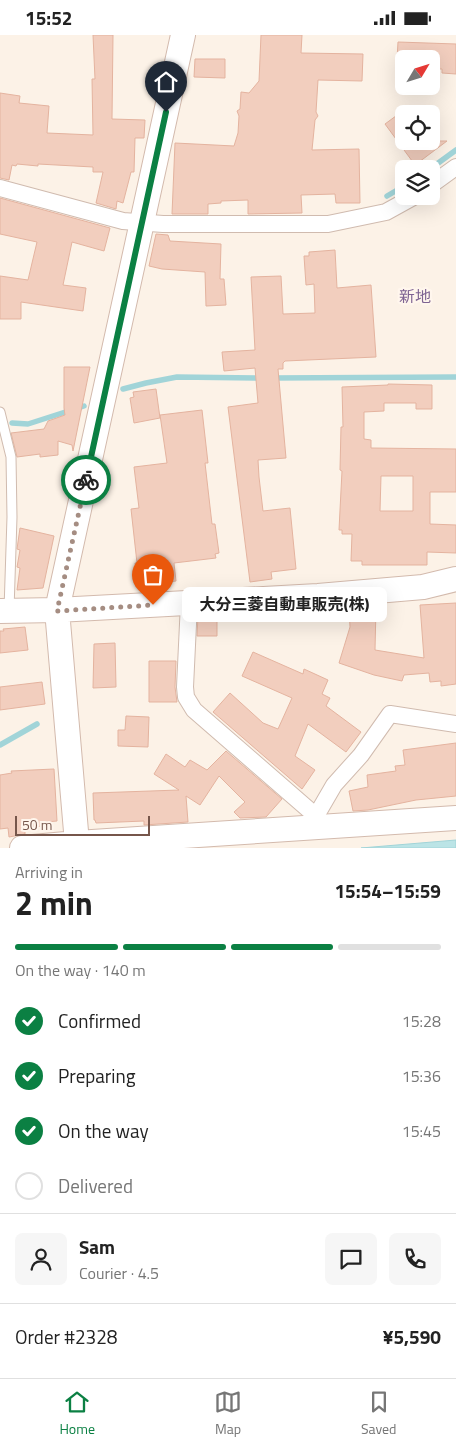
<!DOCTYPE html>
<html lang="en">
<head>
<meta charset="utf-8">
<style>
  :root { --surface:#fff; --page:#f6f6f6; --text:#222; --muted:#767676; --line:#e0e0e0; --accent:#0b8043 }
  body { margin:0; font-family:"Titillium Web","Noto Sans JP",sans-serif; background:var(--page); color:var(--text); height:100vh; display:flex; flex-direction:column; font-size:19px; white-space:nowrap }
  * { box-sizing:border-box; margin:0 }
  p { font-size:16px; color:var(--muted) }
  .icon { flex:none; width:28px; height:28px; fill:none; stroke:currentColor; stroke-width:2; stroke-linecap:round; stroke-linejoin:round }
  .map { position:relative; height:813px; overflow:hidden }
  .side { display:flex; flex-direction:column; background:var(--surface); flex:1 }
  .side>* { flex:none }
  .needle { width:32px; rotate:52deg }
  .buttons { position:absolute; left:395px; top:15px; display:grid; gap:10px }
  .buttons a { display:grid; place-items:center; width:45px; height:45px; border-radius:8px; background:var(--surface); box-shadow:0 5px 20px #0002; font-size:25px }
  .scale { position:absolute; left:15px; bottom:12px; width:135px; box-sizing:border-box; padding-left:5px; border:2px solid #76564b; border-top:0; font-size:14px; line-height:18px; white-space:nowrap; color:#76564b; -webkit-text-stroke:4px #fff6ed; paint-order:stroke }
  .pin { position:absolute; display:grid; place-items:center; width:42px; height:42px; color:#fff; margin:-51px -21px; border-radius:50% 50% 50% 0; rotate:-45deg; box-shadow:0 0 5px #0007 }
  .pin .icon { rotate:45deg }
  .courier { position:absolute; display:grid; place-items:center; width:50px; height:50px; margin:-25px; border:4px solid #0b8043; border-radius:50%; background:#fff; color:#222; box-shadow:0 1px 6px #0007 }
  .bubble { position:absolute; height:35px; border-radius:8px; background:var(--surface); box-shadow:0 5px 20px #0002; font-size:16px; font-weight:700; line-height:35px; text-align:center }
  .overview em { font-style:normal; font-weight:700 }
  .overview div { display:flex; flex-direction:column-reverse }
  .overview { display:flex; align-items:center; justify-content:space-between; height:85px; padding:0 15px }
  h1 { font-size:32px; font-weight:700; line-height:38px }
  .bar { display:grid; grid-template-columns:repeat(4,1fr); gap:8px 5px; align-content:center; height:60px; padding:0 15px }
  .bar i { height:6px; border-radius:4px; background:var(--line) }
  .bar .active { background:var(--accent) }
  .bar p { grid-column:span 4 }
  .line { display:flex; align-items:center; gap:12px; padding:0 15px; border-top:1px solid var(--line) }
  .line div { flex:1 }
  .round { display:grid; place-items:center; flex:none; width:52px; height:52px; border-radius:8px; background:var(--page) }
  ol { padding:0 15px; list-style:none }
  li { display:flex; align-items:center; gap:15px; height:55px }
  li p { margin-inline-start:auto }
  li .icon { padding:5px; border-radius:50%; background:var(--accent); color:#fff; stroke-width:4 }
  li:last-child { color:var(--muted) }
  li i { width:28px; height:28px; border:2px solid var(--line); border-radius:50% }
  .status { display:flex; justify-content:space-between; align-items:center; height:35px; padding:0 25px; background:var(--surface); direction:ltr }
  .status svg { height:14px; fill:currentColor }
  .tabs { display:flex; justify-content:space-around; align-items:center; height:70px; border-top:1px solid var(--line); background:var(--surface); font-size:14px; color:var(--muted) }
  .tabs a { display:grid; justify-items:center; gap:2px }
  .tabs .active { color:var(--accent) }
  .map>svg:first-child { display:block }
  .water { fill:#bbe4e6; stroke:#a1d4d8 }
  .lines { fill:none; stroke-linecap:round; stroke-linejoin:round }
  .stream { stroke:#a1d4d8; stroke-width:5.5 }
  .building { fill:#f2cebe; stroke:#e4b39f; fill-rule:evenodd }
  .lane-casing { stroke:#d0bbaf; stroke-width:11 }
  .street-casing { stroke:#d0bbaf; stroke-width:18 }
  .secondary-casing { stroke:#d3baad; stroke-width:26 }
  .lane { stroke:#fff; stroke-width:9 }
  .street { stroke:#fff; stroke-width:16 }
  .secondary { stroke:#fff; stroke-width:24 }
  .done { stroke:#a58d82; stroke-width:5; stroke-dasharray:0 9 }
  .route { stroke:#0b8043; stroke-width:6 }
  .labels { text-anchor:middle; stroke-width:4.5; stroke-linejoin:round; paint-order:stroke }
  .neighbourhood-label { font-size:16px; fill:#7e6392; stroke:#fff6ed }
</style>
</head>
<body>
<div class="status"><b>15:52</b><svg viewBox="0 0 49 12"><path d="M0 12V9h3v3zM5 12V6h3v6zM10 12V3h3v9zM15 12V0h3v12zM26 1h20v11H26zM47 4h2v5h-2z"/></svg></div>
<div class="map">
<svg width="456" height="813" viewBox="0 0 456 813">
  <rect width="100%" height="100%" fill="#fcf2e7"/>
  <path class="water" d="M456,805V813H361Z"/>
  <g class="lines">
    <path class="stream" d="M430,134L456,115
      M387,161L404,151
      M271,343L456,342
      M123,354L146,348L177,342L262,343
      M12,388L28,389L84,371
      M0,710L37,689"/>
  </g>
  <path class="building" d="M93,0H113L112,84L145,85L144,103H135L134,137H131L123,168L117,166L116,174L96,168L103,137H93V132L38,129V131L17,129L16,131L12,130L9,145L0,143V58L20,61L19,68L49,71L47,98L93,100L92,44H95Z
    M261,0H302L301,18L363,19L362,46L318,45L316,77L318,81L315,85L312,115L359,114L360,168H336L335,159L301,160L302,178L248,179V165L221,166V168L208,169V179H172L175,108L234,111L238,98L239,81L237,76L240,74L241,57L249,58L259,46Z
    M398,7L456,9V39L442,38V34H438V25L433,24H397Z
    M195,24H225V43L194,42Z
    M404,75V106H447L415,130L385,89Z
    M0,163L110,193L104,216L72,207L63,250L86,253L83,276L21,267V284H0V241L28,245L37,207L0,199Z
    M156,199L168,200L170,206L221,209L220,244H224L226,270L206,271L205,237L162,234L149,231Z
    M335,215L337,253L371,250L376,322L285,326L283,328V334H278L286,423L258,425L259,442L263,476L290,473L296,534L271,537L272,544L250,547L228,372L258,368L255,333L224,336L222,317L255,315L251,242L281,241L283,279L315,278L314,249L306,250L304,221H309V217Z
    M64,332H90L73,416L72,410L58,406V420L40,422V419L17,422L11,398L44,394L48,386L65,380L64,373Z
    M388,349L432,350V374H416V368H384V376L364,377V404L371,405V413L456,414V457H430V489L456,490V518L427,517V530H362V526H351L352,499H342V495H339L342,436L340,435L341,392H343L342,352L388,350ZM381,441H413V476H380Z
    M156,354L160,383L134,388L130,363L134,362L133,357Z
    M202,375L208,428H205L212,489H215L219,518L215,519L216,523L174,528L176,546L137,551L135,528H137L131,474L139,473L134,432L167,428L160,380Z
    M20,493L54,501L43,553L17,555L20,533L17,532L20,515L17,514Z
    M456,568V649L441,651V646L430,647L429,638L404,640L402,646L374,640L339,628L350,592L349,572H376L375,615L424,623L420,570Z
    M217,580V601H197L198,581Z
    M25,592L28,615L0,618V596H4L3,594Z
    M115,608L116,652L93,653L94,609Z
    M253,617L303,639L304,634L328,645L322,659L330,663L326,671L361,697L346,717L308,689L295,721L315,735L302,754L213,677L230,658L263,688L278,694L292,663L242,641Z
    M149,626H176L175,652L177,667H149Z
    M42,647L45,669L0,675V652Z
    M126,681L149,682L148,712L118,711V695H125Z
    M456,708V761L416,765L368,775L353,776L349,756L368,752L367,740L396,736L395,731L405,730L403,715Z
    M226,716L282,764L266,782L240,783L234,777L245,767L219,741L200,770L186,761L188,787L144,790V786L96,788L95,785H94L93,758L179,755L154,739L166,719L185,732L190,725L207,735Z
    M54,734L57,786L45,787V791L25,792V799L9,802L8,793L0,794V740L12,738L11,736Z"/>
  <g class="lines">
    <defs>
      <path id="lane" d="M0,377L11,422L12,482L9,575"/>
      <path id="street" d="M431,150L456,132
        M0,153L123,186L163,189H328L386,177L415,161
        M189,568L185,652L186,662L194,675L316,781
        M317,791L316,781L334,750L361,720L390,679L456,689"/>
      <path id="secondary" d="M0,576L57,575L318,561L423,552L456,544
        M77,808L57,575L183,0
        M22,813L77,808L456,783"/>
    </defs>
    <use href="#lane" class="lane-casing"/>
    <use href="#street" class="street-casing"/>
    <use href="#secondary" class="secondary-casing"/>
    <use href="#lane" class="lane"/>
    <use href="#street" class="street"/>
    <use href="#secondary" class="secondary"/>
  </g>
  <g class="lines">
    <path class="done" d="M86,445L57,576L153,570"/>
    <path class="route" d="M86,445L166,77"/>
  </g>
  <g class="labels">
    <g class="neighbourhood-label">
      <text x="415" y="267">新地</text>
    </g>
  </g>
</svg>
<div class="buttons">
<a><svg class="needle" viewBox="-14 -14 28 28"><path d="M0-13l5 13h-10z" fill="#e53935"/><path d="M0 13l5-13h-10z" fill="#767676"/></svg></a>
<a><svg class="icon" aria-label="locate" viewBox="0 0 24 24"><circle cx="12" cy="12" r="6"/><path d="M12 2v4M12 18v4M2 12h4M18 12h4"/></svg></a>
<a><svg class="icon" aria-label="layers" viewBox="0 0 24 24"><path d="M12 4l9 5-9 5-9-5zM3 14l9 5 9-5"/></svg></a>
</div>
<div class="scale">50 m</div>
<div class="pin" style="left:153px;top:570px;background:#ea580c"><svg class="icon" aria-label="bag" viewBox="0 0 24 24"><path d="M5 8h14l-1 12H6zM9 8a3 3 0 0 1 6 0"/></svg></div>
<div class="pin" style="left:166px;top:77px;background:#1f2937"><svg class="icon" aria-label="home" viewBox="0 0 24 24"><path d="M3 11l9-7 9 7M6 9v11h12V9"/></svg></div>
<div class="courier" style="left:86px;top:445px"><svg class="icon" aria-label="bike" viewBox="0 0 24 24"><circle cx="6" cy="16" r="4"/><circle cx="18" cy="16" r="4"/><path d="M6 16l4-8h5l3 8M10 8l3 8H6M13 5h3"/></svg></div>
<div class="bubble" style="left:182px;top:552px;width:205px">大分三菱自動車販売(株)</div>
</div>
<section class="side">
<div class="overview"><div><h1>2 min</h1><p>Arriving in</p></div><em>15:54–15:59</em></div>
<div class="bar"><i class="active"></i><i class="active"></i><i class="active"></i><i></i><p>On the way · 140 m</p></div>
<ol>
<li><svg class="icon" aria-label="check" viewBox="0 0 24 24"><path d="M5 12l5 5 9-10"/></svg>Confirmed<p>15:28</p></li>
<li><svg class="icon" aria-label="check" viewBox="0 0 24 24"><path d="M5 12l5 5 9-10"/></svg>Preparing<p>15:36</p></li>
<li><svg class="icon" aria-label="check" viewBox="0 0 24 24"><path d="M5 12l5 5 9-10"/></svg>On the way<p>15:45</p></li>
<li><i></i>Delivered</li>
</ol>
<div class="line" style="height:90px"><a class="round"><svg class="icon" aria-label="person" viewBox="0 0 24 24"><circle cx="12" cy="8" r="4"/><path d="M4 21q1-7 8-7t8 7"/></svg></a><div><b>Sam</b><p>Courier · 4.5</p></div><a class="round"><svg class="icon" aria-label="chat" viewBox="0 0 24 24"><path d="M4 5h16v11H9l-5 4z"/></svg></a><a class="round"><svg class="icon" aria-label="phone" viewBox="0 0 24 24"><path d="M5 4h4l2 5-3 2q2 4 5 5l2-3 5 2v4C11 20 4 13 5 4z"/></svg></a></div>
<div class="line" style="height:65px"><div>Order #2328</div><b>¥5,590</b></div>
</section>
<nav class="tabs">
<a class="active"><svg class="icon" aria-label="home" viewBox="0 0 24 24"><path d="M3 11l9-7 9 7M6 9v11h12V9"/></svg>Home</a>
<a><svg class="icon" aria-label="map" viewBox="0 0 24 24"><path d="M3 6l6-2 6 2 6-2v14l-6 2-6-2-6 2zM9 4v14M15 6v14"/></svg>Map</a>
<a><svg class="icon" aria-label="saved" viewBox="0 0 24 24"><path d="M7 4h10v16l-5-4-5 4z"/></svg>Saved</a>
</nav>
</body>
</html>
